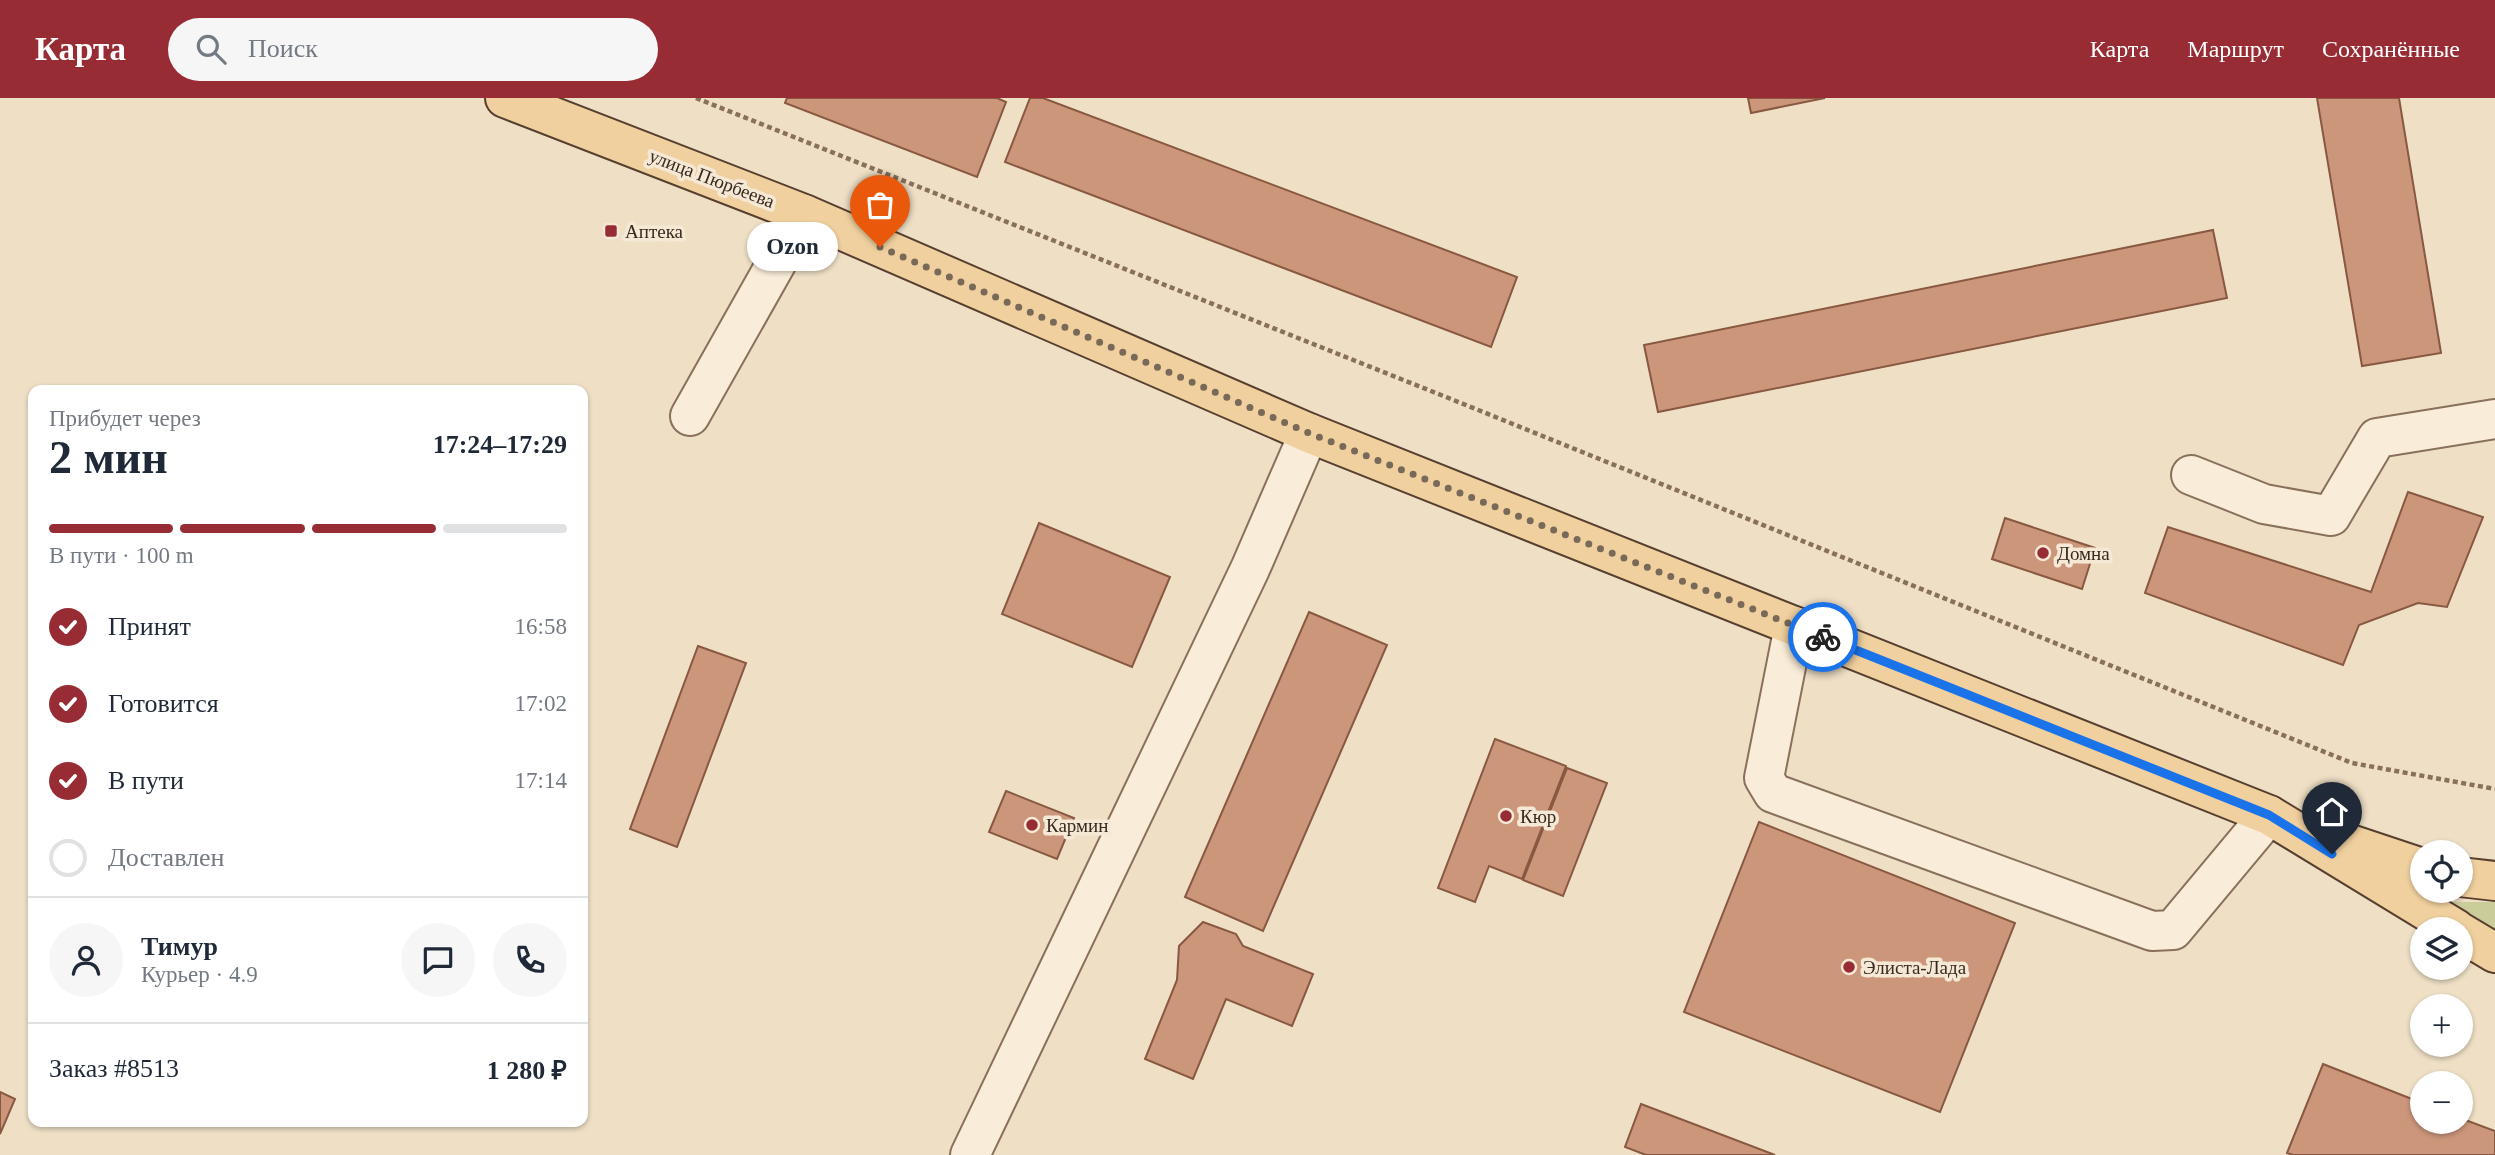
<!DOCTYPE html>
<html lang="ru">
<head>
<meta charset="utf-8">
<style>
  :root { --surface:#fff; --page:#f6f6f7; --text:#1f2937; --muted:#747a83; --line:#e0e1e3; --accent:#972c35 }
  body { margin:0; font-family:"Times New Roman",serif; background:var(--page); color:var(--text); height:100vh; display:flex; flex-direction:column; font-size:26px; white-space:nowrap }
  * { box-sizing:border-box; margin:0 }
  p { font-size:23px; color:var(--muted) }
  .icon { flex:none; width:38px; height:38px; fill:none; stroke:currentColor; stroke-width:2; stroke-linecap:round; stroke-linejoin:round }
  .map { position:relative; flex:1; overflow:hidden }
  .side { position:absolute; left:28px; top:287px; width:560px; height:742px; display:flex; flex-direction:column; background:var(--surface); border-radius:14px; box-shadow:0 2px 5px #0004 }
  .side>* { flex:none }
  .buttons { position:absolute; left:2410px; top:742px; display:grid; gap:14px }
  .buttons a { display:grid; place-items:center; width:63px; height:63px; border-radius:50%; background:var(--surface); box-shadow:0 2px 5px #0004; font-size:35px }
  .pin { position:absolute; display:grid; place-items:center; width:60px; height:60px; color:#fff; margin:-72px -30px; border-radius:50% 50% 50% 0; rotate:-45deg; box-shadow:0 0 7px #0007 }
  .pin .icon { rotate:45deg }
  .courier { position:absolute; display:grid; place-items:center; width:70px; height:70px; margin:-35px; border:5px solid #1a73e8; border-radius:50%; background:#fff; color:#222; box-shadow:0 2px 9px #0007 }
  .bubble { position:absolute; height:49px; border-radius:24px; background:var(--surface); box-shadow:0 2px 5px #0004; font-size:23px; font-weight:800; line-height:49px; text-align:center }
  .overview em { font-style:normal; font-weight:800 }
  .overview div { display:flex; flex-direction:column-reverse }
  .overview { display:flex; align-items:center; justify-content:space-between; height:119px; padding:0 21px }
  h1 { font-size:46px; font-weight:800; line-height:52px }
  .bar { display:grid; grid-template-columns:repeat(4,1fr); gap:10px 7px; align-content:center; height:84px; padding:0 21px }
  .bar i { height:9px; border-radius:5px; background:var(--line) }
  .bar .active { background:var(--accent) }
  .bar p { grid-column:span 4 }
  .line { display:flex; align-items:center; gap:18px; padding:0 21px; border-top:2px solid var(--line) }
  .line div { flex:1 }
  .round { display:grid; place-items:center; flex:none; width:74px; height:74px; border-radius:37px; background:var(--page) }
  ol { padding:0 21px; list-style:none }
  li { display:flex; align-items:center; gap:21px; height:77px }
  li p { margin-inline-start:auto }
  li .icon { padding:7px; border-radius:50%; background:var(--accent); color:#fff; stroke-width:4 }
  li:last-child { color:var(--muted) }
  li i { width:38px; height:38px; border:4px solid var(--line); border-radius:50% }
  header { display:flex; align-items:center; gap:42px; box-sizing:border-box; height:98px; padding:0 35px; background:var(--accent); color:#fff }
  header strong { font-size:33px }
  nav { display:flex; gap:38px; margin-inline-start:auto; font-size:24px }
  .search { width:490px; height:63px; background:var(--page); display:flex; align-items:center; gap:18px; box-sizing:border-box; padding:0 24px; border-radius:38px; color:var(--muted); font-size:26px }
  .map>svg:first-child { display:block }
  .green { fill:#cacc99 }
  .building { fill:#cc967b; stroke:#885841; stroke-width:2 }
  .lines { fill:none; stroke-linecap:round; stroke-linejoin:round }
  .minor-casing { stroke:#89705b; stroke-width:42 }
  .major-casing { stroke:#573f2f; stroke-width:42 }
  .path { stroke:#89705b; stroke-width:4.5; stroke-dasharray:5 3.5; stroke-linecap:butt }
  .minor { stroke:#f9ecd8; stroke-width:38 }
  .major { stroke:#f0d09e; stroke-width:38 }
  .done { stroke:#786959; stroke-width:7; stroke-dasharray:0 12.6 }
  .route { stroke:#1a73e8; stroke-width:9 }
  .poi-dot { fill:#972c35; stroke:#f5e9d5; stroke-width:2.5 }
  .labels { text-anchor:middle; stroke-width:7; stroke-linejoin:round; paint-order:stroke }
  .street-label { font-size:19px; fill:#392a1f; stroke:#f5e9d5 }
  .poi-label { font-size:19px; fill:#392a1f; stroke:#f5e9d5; text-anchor:start }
</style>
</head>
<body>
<header>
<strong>Карта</strong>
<div class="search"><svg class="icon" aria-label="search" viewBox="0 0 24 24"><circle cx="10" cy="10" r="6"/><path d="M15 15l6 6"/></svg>Поиск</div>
<nav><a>Карта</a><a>Маршрут</a><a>Сохранённые</a></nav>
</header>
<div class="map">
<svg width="2495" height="1057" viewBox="0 0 2495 1057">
  <rect width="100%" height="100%" fill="#eedfc5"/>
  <path class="green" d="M2453,804H2495V833Z"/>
  <path class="building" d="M787,0H997L1006,4L977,79L785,5Z
    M1030,0H1043L1517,179L1491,249L1005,64Z
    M1748,0H1825L1751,15Z
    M2317,0H2399L2441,255L2362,268Z
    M2213,132L2227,200L1658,314L1644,247Z
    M2408,394L2483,419L2447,509L2418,505L2359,527L2343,567L2145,495L2168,429L2371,494Z
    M2005,420L2095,450L2082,491L1992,461Z
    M1039,425L1170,479L1132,569L1002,516Z
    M1309,514L1387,547L1263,833L1185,799Z
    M698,548L746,565L677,749L630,731Z
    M1495,641L1566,668L1522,781L1489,768L1475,804L1438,790Z
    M1567,670L1607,685L1563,798L1523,782Z
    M1006,693L1074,720L1057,761L989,734Z
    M1759,724L2015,825L1940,1014L1684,914Z
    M1203,824L1236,836L1243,848L1313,876L1292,928L1226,901L1193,981L1145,961L1177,882L1179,848Z
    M2323,966L2422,1005V1024H2460V1020L2495,1033V1057H2293L2287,1055Z
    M0,994L15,1001L0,1036Z
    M1641,1006L1775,1057H1646L1625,1049Z"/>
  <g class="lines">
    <defs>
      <path id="minor" d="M690,318L804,116
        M2191,377L2264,406L2331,418L2377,340L2495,321
        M1794,528L1764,680L1773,695L2152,833L2173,832L2269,717
        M970,1057L1250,471L1309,335"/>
      <path id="major" d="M505,0L804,116L1309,335L2269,717L2456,831
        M2341,743L2422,770
        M2460,779L2495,783
        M2460,834L2495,855"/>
    </defs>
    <use href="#minor" class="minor-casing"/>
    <use href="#major" class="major-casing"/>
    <path class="path" d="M696,0L1446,299L2352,665L2495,691"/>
    <use href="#minor" class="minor"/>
    <use href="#major" class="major"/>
  </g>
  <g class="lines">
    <path class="done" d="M880,149L1309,335L1823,539"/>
    <path class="route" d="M1823,539L2269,717L2332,756"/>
  </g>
  <g class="poi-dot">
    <rect x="604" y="126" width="14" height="14" rx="3.5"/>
    <circle cx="2043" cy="455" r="7"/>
    <circle cx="1506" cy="718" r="7"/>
    <circle cx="1032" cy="727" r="7"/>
    <circle cx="1849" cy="869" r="7"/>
  </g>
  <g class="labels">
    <g class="street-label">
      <text transform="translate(712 80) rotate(21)" y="7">улица Пюрбеева</text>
    </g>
    <g class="poi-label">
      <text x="625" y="140">Аптека</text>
      <text x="2057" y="462">Домна</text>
      <text x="1520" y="725">Кюр</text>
      <text x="1046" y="734">Кармин</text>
      <text x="1863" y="876">Элиста-Лада</text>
    </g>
  </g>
</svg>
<div class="buttons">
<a><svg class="icon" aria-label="locate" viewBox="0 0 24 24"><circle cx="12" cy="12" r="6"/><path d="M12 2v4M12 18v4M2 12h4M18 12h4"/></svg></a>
<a><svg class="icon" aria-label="layers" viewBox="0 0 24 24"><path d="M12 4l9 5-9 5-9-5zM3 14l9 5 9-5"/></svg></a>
<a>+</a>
<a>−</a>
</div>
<div class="pin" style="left:880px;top:149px;background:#ea580c"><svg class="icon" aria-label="bag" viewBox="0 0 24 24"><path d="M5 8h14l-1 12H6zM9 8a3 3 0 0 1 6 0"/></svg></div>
<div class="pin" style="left:2332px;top:756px;background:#1f2937"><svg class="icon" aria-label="home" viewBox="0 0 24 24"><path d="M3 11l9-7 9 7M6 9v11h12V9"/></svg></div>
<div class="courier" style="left:1823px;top:539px"><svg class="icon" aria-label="bike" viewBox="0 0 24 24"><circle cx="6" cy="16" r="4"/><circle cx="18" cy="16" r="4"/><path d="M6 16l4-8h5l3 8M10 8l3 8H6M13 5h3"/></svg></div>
<div class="bubble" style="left:747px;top:124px;width:91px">Ozon</div>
<section class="side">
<div class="overview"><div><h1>2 мин</h1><p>Прибудет через</p></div><em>17:24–17:29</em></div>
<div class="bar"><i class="active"></i><i class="active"></i><i class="active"></i><i></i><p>В пути · 100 m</p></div>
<ol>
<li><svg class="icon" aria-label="check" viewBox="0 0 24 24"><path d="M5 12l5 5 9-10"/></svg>Принят<p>16:58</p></li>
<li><svg class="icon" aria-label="check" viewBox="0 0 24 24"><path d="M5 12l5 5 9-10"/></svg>Готовится<p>17:02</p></li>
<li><svg class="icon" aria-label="check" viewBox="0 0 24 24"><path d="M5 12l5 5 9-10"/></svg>В пути<p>17:14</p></li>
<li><i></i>Доставлен</li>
</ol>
<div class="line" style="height:126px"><a class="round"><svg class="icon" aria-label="person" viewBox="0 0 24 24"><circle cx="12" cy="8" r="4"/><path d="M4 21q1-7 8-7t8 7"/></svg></a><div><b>Тимур</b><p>Курьер · 4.9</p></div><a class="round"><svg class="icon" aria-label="chat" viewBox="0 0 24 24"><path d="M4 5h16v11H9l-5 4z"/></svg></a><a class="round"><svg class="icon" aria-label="phone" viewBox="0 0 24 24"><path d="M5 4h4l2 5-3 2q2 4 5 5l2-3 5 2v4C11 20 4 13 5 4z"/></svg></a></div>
<div class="line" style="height:91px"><div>Заказ #8513</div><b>1 280 ₽</b></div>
</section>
</div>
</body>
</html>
